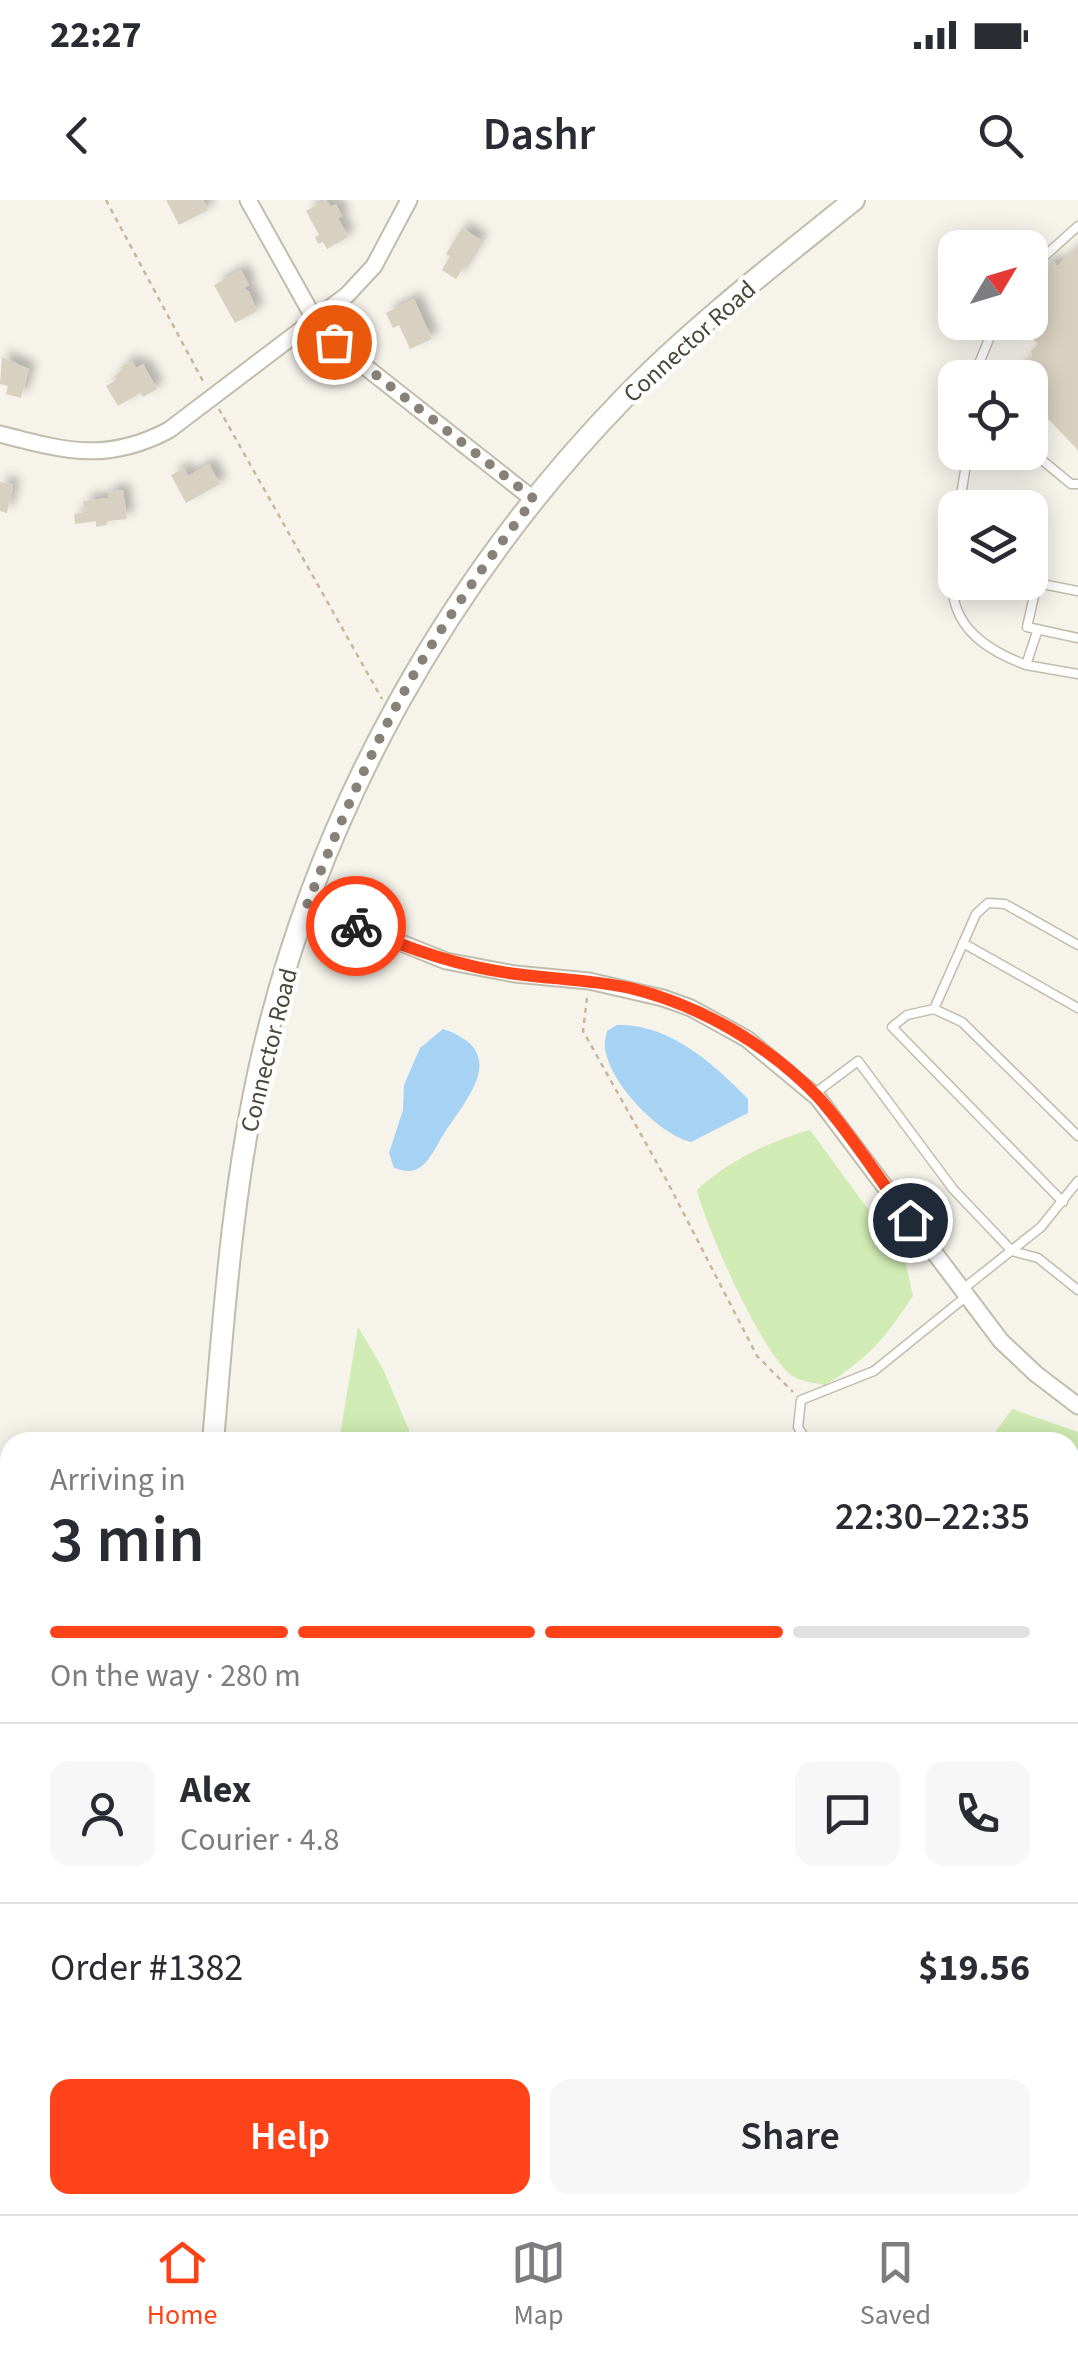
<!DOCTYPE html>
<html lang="en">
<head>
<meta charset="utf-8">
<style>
  :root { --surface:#fff; --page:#f7f7f7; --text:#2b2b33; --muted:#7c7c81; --line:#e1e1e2; --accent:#ff4319 }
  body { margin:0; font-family:"Source Sans 3",sans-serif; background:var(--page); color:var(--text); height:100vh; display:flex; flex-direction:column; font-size:38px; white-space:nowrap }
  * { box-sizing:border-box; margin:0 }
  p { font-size:32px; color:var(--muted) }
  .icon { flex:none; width:55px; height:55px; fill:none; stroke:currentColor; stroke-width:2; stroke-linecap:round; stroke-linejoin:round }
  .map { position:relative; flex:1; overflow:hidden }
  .sheet { position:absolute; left:0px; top:1232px; width:1080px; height:782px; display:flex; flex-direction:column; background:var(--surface); border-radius:30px 30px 0 0; box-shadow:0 5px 25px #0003 }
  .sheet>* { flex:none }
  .needle { width:65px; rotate:52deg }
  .buttons { position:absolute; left:938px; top:30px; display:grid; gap:20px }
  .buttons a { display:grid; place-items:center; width:110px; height:110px; border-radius:20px; background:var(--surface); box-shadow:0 5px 25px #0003; font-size:50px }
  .pin { position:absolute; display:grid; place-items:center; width:85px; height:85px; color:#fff; margin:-42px; border:5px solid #fff; border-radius:50%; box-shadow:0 2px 10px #0007 }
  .courier { position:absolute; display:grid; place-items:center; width:100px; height:100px; margin:-50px; border:8px solid #ff4319; border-radius:50%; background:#fff; color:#222; box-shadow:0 2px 12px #0007 }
  .head em { font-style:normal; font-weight:600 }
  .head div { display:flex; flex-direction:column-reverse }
  .head { display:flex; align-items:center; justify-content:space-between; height:170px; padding:0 50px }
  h1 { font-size:65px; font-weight:600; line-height:75px }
  .bar { display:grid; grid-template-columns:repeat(4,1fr); gap:15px 10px; align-content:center; height:120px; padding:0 50px }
  .bar i { height:12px; border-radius:8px; background:var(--line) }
  .bar .current { background:var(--accent) }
  .bar p { grid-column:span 4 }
  .line { display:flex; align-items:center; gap:25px; padding:0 50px; border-top:2px solid var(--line) }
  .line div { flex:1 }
  .round { display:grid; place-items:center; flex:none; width:105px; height:105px; border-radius:20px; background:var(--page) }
  .action { display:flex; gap:20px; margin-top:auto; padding:20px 50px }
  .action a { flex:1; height:115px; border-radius:20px; background:var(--accent); color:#fff; font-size:40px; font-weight:600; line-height:115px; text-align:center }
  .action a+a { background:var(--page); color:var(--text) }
  .status { display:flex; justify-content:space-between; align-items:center; height:70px; padding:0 50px; background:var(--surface); direction:ltr }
  .status svg { height:28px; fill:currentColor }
  header { display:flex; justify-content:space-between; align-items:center; height:130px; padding:0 50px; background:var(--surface); font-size:45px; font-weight:600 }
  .tabs { display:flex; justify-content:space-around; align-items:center; height:140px; border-top:2px solid var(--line); background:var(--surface); font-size:28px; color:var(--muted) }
  .tabs a { display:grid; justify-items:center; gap:5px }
  .tabs .current { color:var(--accent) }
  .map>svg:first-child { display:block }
  .green { fill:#d0ebb3 }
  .water { fill:#a6d2f4 }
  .building { fill:#d8d0c0; filter:url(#shadow) }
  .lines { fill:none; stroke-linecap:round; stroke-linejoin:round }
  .service-casing { stroke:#c2bcad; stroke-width:11 }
  .minor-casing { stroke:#c2bcad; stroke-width:19 }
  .tertiary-casing { stroke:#c2bcad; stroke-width:24 }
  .secondary-casing { stroke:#d8c99a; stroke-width:26 }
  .path { stroke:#c5b89e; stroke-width:2.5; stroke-dasharray:5 5; stroke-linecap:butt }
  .service { stroke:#fff; stroke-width:8 }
  .minor { stroke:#fff; stroke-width:15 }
  .tertiary { stroke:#fff; stroke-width:20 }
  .secondary { stroke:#fff4cc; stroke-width:22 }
  .done { stroke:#878177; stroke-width:10; stroke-dasharray:0 18 }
  .route { stroke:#ff4319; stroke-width:12 }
  .labels { text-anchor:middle; stroke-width:9; stroke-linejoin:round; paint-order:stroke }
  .street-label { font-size:25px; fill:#4b4438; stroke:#fff }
</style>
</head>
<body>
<div class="status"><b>22:27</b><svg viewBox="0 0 49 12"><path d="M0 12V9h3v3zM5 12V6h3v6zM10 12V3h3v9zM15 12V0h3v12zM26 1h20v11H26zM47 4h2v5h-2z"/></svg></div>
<header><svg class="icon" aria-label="back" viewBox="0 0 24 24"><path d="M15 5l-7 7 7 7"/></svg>Dashr<svg class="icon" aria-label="search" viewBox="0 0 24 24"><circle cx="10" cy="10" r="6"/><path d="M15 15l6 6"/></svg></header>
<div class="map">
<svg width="1078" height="2014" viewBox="0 0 1078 2014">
  <defs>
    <filter id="shadow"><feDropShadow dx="7" dy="-7" stdDeviation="5" flood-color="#0004"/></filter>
  </defs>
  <rect width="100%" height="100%" fill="#f6f3eb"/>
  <path class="green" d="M810,930L905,1060L913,1096C885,1138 869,1158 825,1185C816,1183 803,1182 794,1177C765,1161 705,1025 697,990C726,962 772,940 810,930Z
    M358,1127L383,1169L414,1242H339Z
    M1012,1209L1078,1232V2014H360L350,2005H1070V1242H988Z"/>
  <path class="water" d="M617,825C669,823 714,864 748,899V913L691,942C658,934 609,882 605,848C604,842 606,837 607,831Z
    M443,829C509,851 470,895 445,932C437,944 430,963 417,969C409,973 401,970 394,968L389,953L403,910L404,885L420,848Z"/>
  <path class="building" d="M166,0H203L208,10L179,25Z
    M326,0L331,7L336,4L342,16L338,18L348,37L327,49L323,42L318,44L315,37L319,35L306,11Z
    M462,28L481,40L456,79L442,70L450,56L446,54Z
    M1078,47V250L1030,200V178H1010L1032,157L1031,151L1038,144L1030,135L1028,122L1030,95L1034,91L1030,81L1053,61L1057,66Z
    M241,70L249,85L244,88L249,92L257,111L235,123L214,85Z
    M414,99L432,139L410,149L399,125L393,128L386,113Z
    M2,157L29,169L21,198L6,194L8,186L0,184Z
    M132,161L136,168L143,164L157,189L143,197L140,193L118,206L106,186L116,180L114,176L123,170L121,167Z
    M209,264L220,284L186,303L171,275L184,268L188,276Z
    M0,282L13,285L7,313L0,311Z
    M123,290L127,319L107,321V325L96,327V321L75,324L74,314L85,312L83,301L108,298V292Z"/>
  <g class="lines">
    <defs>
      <path id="service" d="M1030,69L1078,26
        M973,178L996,122
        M1030,250L1071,284H1078
        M959,308L968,252
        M955,334C943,405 957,439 1026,465
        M1078,391L1037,383L1027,427L1078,438
        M1038,429L1026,465L1078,474
        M963,743L1078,808
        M934,809L962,822L1078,936
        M814,894L858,861L953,989L1012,1051L1038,1058L1078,1090
        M1063,1002L892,827L907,815L934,809L976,714L988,703L1005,704L1078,745
        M963,1089L1041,1027L1078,981
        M807,1242L798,1227L801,1200L874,1171L968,1095
        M0,1477L10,1468
        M0,1550L10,1541
        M0,1803L10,1790
        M0,1841L10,1862
        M0,1976L10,2004
        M11,2005L17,2014"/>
      <path id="minor" d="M248,0L315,120L334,142L533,299
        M0,234C65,251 107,263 169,230L347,95L374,66L409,0
        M307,705L446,761L515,774L589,781L663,798L691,808L747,839L818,898L1001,1141L1036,1174L1078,1206"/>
      <path id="tertiary" d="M213,1242C224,1112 233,980 263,852C320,608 450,377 625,197C694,126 776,63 854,0"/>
      <path id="secondary" d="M0,1742L10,1760
        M242,2005L247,2014"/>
    </defs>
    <use href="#service" class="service-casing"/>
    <use href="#minor" class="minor-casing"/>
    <use href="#tertiary" class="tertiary-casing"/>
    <use href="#secondary" class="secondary-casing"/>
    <path class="path" d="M106,0L205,185
      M219,209L382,499
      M587,798L583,831L667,981L757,1156L793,1192
      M1070,1629L1078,1628
      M1070,1697L1078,1711
      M1070,1994L1078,1985
      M496,2005L499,2014
      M839,2014L852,2005
      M994,2014L998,2005
      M1037,2014L1052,2005"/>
    <use href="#service" class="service"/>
    <use href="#minor" class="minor"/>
    <use href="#tertiary" class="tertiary"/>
    <use href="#secondary" class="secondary"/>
  </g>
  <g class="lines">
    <path class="done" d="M334,142L534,299C492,354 452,410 417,469C373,544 339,625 307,705L356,726"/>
    <path class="route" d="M356,726C408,749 460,767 516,774C554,779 592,780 630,788C700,805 769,845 819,898C852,935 880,981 910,1020"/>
  </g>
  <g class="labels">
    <g class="street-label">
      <text transform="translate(689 141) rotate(-42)" y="9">Connector Road</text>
      <text transform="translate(268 850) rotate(-76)" y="9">Connector Road</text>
    </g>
  </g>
</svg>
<div class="buttons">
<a><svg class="needle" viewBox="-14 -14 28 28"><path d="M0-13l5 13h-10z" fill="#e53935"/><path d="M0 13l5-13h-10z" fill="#7c7c81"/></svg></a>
<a><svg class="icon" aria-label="locate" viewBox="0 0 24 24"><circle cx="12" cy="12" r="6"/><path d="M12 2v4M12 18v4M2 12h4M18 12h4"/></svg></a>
<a><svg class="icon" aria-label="layers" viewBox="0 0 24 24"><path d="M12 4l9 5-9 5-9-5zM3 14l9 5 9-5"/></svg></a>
</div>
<div class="pin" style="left:334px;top:142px;background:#ea580c"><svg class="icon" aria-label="bag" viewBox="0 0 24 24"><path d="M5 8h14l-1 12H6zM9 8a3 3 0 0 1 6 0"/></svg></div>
<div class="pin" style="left:910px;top:1020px;background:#1f2937"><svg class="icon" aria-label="home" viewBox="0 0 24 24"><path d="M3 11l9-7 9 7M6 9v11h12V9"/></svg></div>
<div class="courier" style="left:356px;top:726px"><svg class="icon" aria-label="bike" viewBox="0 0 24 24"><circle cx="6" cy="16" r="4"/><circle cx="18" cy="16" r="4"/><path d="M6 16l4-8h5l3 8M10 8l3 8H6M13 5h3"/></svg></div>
<section class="sheet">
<div class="head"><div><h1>3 min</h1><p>Arriving in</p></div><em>22:30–22:35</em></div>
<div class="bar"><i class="current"></i><i class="current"></i><i class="current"></i><i></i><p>On the way · 280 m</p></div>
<div class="line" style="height:180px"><a class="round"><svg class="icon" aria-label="person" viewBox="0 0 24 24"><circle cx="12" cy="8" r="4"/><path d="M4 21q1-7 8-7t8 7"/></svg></a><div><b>Alex</b><p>Courier · 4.8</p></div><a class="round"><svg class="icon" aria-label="chat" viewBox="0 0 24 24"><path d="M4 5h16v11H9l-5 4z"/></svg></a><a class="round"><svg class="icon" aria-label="phone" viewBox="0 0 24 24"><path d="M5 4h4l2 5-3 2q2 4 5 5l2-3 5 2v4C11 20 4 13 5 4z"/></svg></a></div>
<div class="line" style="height:130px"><div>Order #1382</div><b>$19.56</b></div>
<div class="action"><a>Help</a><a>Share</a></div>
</section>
</div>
<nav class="tabs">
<a class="current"><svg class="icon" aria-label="home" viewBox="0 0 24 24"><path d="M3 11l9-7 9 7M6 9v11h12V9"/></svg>Home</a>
<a><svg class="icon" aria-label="map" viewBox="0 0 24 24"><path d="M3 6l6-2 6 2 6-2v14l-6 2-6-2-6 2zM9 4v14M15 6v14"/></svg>Map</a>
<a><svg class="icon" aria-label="saved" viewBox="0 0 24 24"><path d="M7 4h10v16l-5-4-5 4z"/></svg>Saved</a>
</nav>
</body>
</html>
